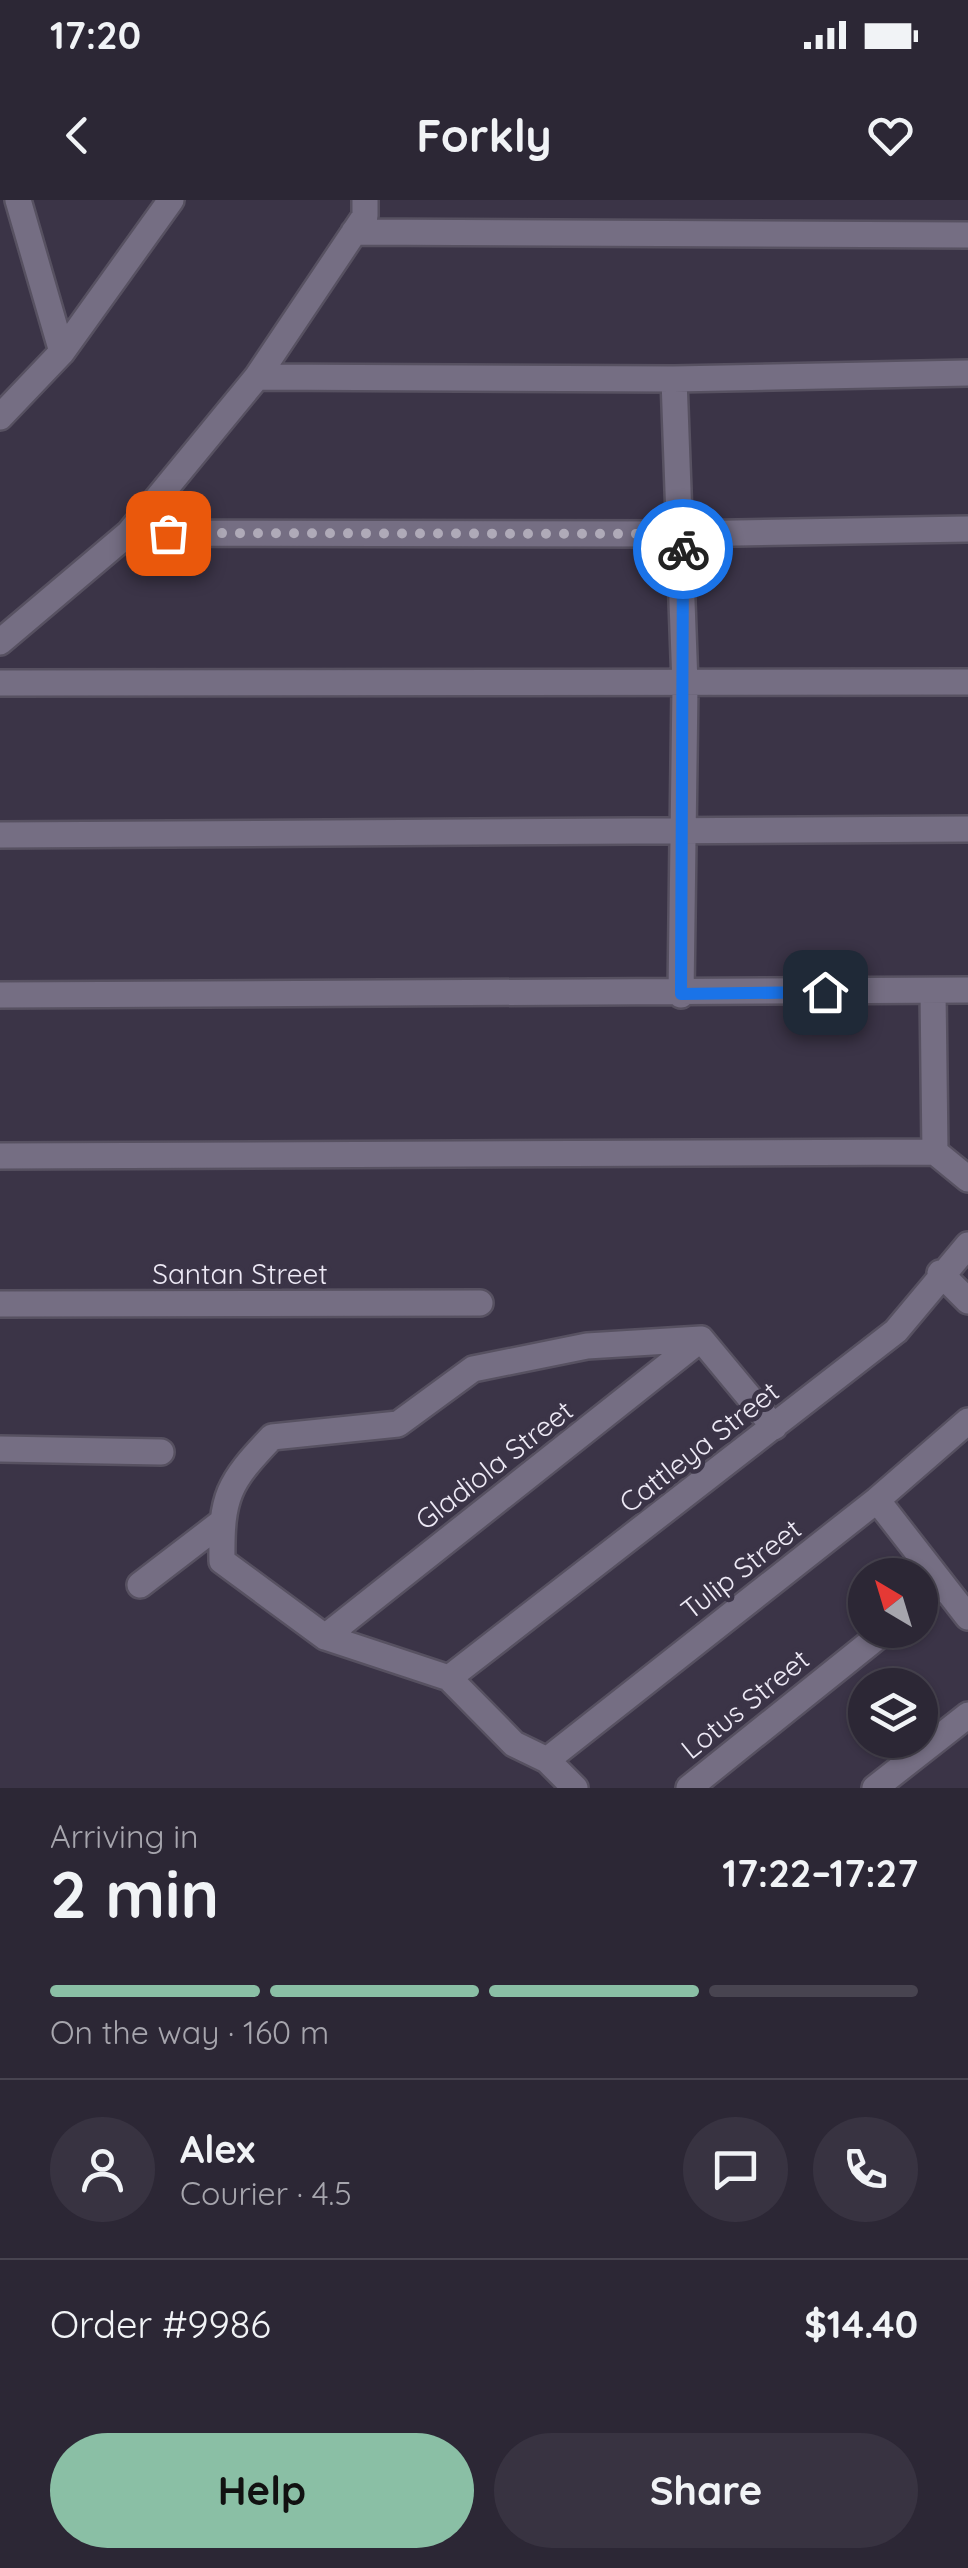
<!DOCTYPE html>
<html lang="en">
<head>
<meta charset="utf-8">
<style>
  :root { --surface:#2c2735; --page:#383341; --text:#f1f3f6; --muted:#a6a5ad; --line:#484450; --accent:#8abfa5 }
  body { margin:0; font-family:Quicksand,sans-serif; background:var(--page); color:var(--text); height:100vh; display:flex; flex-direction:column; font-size:38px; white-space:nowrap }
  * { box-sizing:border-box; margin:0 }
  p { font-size:32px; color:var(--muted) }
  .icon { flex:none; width:55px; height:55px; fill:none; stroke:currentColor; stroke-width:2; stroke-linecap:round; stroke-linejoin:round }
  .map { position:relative; height:1588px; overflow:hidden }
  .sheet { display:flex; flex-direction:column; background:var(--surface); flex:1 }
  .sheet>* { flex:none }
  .needle { width:65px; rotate:322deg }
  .controls { position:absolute; left:848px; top:1358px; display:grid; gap:20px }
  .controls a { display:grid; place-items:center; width:90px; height:90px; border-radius:50%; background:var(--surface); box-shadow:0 2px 8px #0004,0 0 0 2px var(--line); font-size:50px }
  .pin { position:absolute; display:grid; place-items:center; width:85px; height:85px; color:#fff; margin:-42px; border-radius:20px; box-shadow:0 5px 15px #0006 }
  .courier { position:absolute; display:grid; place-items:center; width:100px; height:100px; margin:-50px; border:8px solid #1a73e8; border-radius:50%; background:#fff; color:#222; box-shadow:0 2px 12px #0007 }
  .head em { font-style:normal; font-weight:700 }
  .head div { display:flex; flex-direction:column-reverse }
  .head { display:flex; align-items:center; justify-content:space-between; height:170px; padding:0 50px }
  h1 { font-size:65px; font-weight:700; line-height:75px }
  .bar { display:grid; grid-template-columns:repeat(4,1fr); gap:15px 10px; align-content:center; height:120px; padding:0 50px }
  .bar i { height:12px; border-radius:8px; background:var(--line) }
  .bar .on { background:var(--accent) }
  .bar p { grid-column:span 4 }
  .line { display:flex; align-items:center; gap:25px; padding:0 50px; border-top:2px solid var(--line) }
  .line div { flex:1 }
  .round { display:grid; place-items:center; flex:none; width:105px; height:105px; border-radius:52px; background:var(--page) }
  .action { display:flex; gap:20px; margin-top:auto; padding:20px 50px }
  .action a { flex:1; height:115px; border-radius:60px; background:var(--accent); color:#111; font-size:40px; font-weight:700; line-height:115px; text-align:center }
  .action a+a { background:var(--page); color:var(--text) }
  .status { display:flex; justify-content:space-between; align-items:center; height:70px; padding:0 50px; background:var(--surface); direction:ltr }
  .status svg { height:28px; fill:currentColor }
  header { display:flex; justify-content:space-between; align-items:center; height:130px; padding:0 50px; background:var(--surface); font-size:45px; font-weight:700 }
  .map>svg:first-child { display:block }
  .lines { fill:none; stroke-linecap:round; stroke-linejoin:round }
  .street-casing { stroke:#575161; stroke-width:30 }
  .street { stroke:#756e83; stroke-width:25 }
  .done { stroke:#afaab8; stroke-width:10; stroke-dasharray:0 18 }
  .route { stroke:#1a73e8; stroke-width:12 }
  .labels { text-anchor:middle; stroke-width:9; stroke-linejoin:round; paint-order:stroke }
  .street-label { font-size:28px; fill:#ede9f5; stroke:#3b3447 }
</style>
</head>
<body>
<div class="status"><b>17:20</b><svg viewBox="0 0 49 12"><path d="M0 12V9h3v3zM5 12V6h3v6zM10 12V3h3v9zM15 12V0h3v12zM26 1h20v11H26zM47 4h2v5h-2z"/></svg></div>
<header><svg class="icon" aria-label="back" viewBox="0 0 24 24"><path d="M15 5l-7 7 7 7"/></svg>Forkly<svg class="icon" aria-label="heart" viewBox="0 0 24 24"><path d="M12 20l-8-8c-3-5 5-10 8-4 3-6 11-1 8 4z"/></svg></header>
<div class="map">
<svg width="968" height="1588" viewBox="0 0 968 1588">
  <rect width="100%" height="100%" fill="#3b3447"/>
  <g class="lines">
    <defs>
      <path id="street" d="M18,0L62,152
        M354,32L968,35
        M257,177L674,179L968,173
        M674,179L685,485L681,795
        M0,217L62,152L171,0
        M129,333L683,334L968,329
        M0,442L129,333L257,177L365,16V0
        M0,483L968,482
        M0,635L968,629
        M933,791L935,952
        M0,795L968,790
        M935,952L968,979
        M0,956L935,952
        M940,1073L968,1101
        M0,1104L480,1103
        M0,1249L161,1252
        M877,1300L968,1417
        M140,1385L222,1322
        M920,1403L941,1385
        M325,1437L701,1139
        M449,1478L896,1131L968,1045
        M547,1560L877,1300L968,1221
        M575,1588L547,1560L514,1544L449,1478L325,1437L222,1361C221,1296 228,1283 272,1237L398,1224L473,1169L587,1146L701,1139L774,1227
        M689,1588L886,1430
        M875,1588L968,1515"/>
    </defs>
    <use href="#street" class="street-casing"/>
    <use href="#street" class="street"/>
  </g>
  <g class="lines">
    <path class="done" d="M168,333L683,334V349"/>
    <path class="route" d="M683,349L681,794L825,792"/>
  </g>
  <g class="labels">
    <g class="street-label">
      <text x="240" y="1084">Santan Street</text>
      <text transform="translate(699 1247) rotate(-38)" y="10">Cattleya Street</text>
      <text transform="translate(494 1265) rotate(-38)" y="10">Gladiola Street</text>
      <text transform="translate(741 1369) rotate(-38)" y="10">Tulip Street</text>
      <text transform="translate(745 1504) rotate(-39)" y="10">Lotus Street</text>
    </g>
  </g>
</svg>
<div class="controls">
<a><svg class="needle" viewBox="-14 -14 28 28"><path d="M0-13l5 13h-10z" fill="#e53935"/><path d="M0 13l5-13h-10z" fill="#a6a5ad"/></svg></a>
<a><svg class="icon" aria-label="layers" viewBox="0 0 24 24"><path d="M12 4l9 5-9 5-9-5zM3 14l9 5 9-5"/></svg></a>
</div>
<div class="pin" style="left:168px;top:333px;background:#ea580c"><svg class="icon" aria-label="bag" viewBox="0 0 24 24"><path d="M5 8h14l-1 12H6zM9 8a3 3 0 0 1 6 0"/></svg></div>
<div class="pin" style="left:825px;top:792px;background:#1f2937"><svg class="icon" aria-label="home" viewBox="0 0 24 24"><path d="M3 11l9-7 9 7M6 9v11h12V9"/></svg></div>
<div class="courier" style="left:683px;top:349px"><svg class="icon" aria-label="bike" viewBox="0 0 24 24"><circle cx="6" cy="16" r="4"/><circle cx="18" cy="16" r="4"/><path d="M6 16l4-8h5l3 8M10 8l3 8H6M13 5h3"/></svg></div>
</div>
<section class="sheet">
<div class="head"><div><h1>2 min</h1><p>Arriving in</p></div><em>17:22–17:27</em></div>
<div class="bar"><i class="on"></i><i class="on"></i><i class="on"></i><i></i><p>On the way · 160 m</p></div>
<div class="line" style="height:180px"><a class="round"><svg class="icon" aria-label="person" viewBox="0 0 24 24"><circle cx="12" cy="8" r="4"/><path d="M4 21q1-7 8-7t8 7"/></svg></a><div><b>Alex</b><p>Courier · 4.5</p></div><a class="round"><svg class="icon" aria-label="chat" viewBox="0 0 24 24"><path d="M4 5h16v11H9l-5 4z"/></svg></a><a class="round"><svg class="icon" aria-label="phone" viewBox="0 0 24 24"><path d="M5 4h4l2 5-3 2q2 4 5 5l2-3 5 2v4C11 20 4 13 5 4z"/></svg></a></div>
<div class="line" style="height:130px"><div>Order #9986</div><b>$14.40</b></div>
<div class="action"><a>Help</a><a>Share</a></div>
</section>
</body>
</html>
